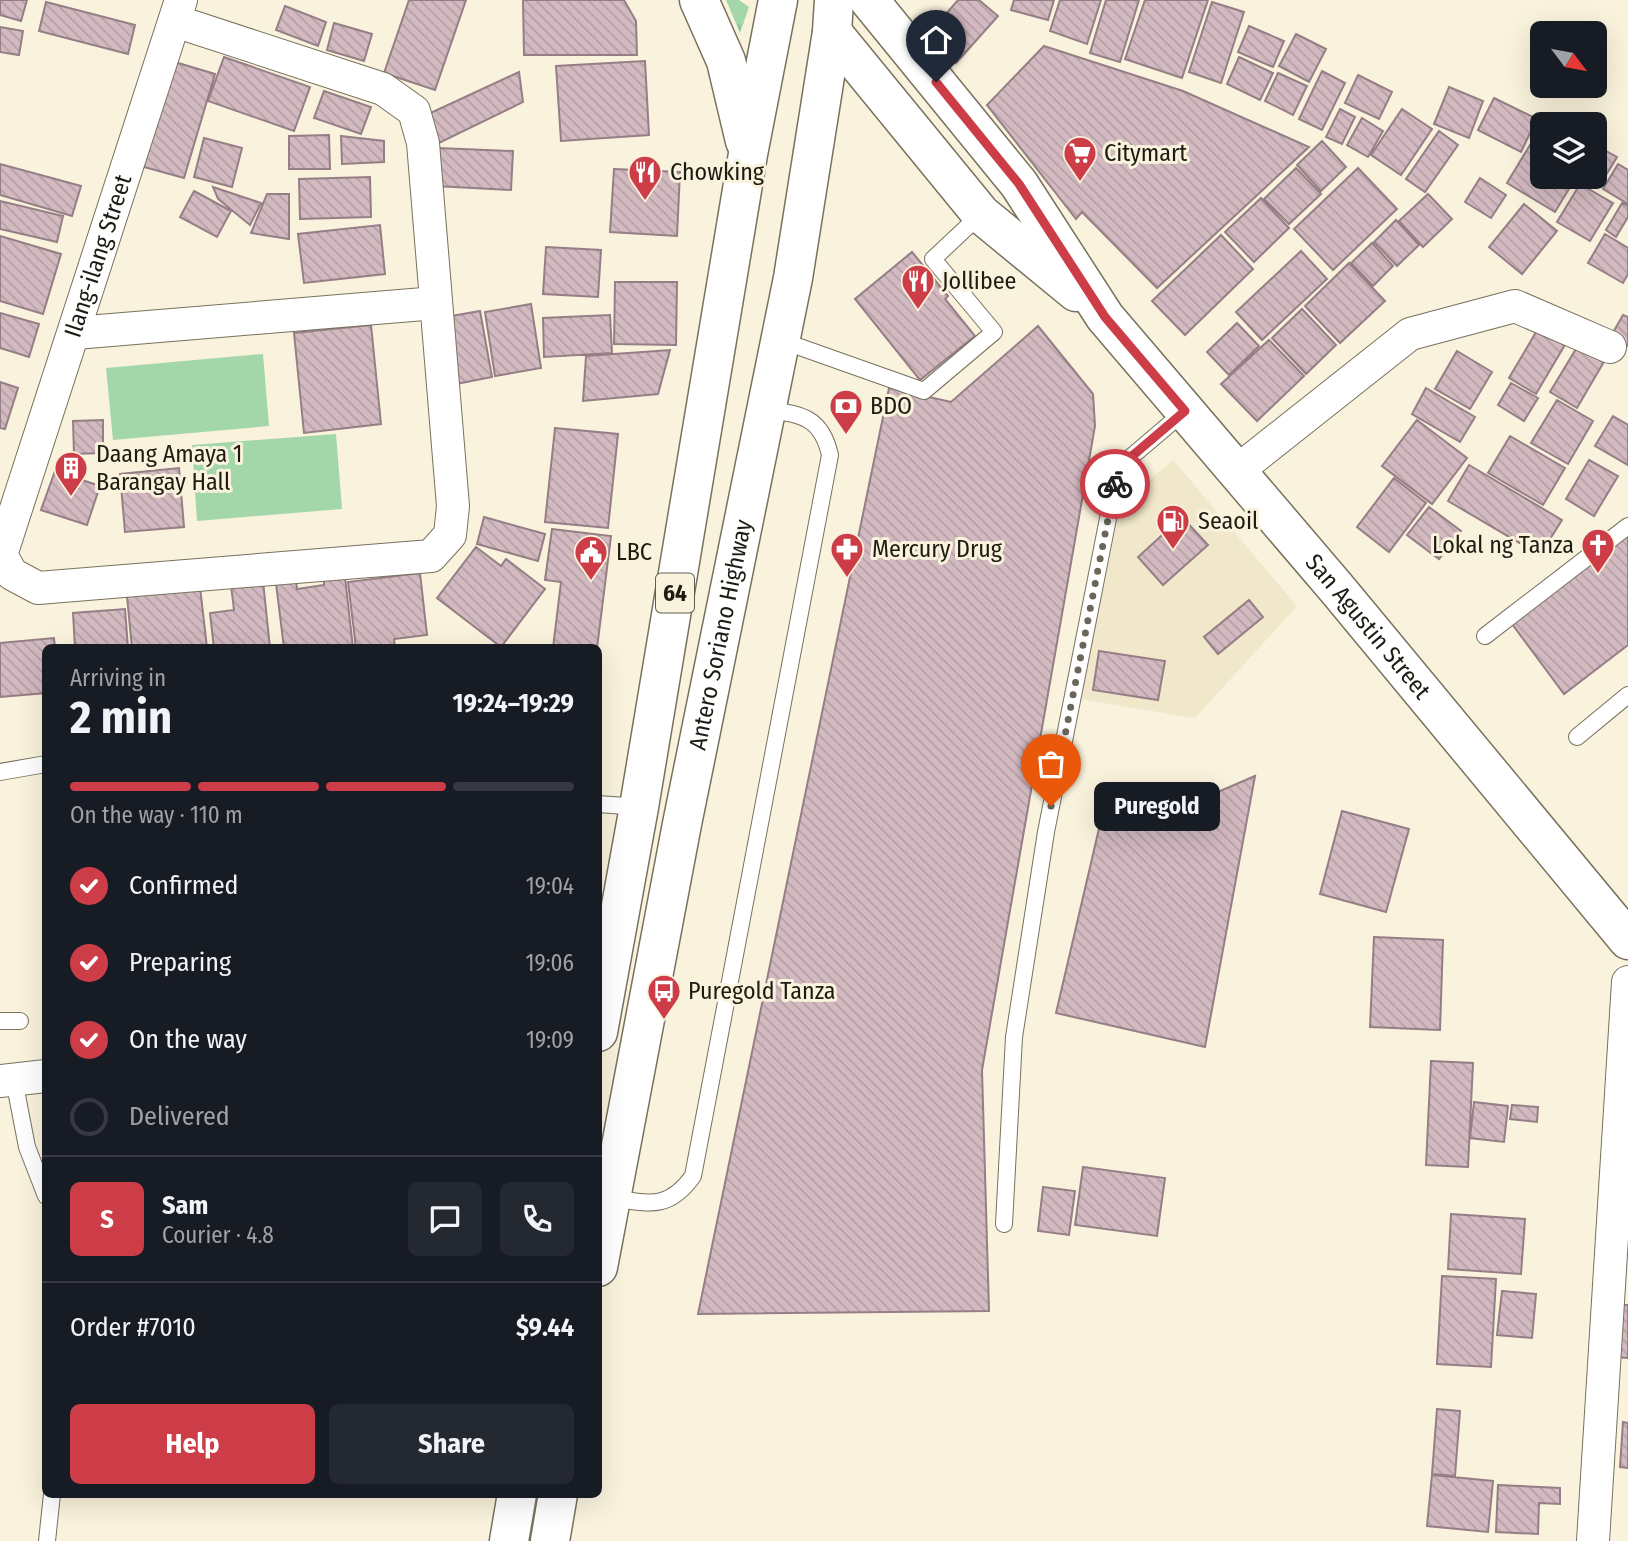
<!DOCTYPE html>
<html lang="en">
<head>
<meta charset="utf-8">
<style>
  :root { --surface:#171b24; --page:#242831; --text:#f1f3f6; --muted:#9ea1a6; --line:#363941; --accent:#cd3d48 }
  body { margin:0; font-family:"Fira Sans Condensed",sans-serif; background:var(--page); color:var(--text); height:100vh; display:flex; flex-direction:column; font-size:26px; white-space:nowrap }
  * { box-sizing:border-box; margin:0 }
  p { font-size:23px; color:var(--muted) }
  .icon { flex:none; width:38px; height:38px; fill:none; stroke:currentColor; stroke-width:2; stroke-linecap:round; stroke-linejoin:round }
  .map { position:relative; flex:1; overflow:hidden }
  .panel { position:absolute; left:42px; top:644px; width:560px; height:854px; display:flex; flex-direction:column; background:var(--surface); border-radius:10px; box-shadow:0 7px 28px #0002 }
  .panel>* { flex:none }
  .needle { width:46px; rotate:122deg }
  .tools { position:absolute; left:1530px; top:21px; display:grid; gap:14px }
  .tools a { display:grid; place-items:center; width:77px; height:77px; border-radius:10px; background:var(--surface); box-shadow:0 7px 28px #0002; font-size:35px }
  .pin { position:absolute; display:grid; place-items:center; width:60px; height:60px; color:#fff; margin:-72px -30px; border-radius:50% 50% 50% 0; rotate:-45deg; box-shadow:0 0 7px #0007 }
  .pin .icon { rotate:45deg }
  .courier { position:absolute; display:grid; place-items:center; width:70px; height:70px; margin:-35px; border:5px solid #cd3d48; border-radius:50%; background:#fff; color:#222; box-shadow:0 2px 9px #0007 }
  .bubble { position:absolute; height:49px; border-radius:10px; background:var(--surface); box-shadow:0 7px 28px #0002; font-size:23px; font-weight:700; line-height:49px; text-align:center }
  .head em { font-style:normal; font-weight:700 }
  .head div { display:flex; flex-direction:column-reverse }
  .head { display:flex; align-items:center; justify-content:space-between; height:119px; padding:0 28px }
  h1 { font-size:46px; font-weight:700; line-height:52px }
  .bar { display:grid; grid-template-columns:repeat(4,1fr); gap:10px 7px; align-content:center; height:84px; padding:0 28px }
  .bar i { height:9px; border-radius:5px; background:var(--line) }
  .bar .current { background:var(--accent) }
  .bar p { grid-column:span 4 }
  .line { display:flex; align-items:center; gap:18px; padding:0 28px; border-top:2px solid var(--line) }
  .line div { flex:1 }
  .round { display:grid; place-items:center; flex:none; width:74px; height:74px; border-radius:10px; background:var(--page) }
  ol { padding:0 28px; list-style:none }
  li { display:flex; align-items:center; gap:21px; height:77px }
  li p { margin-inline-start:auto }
  li .icon { padding:7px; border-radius:50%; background:var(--accent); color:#fff; stroke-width:4 }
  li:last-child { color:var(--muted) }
  li i { width:38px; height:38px; border:4px solid var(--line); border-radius:50% }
  .primary-button { display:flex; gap:14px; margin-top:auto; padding:14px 28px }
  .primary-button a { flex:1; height:80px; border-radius:10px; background:var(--accent); color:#fff; font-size:28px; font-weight:700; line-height:80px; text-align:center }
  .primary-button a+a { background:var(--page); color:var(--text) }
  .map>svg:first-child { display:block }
  .built { fill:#f1e7ca }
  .grass { fill:url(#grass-tufts) }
  .garden { fill:#a3d6a9 }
  .building { fill:url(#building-back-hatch); stroke:#957e85; stroke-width:2 }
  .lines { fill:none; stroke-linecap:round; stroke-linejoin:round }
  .lane-casing { stroke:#78715e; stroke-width:18 }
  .street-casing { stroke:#78715e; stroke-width:34 }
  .secondary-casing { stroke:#78715e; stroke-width:41 }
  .primary-casing { stroke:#78715e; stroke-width:41 }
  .lane { stroke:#fff; stroke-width:16 }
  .street { stroke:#fff; stroke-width:32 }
  .secondary { stroke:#fff; stroke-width:38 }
  .primary { stroke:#fff; stroke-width:38 }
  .done { stroke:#6b6659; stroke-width:7; stroke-dasharray:0 12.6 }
  .route { stroke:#cd3d48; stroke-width:9 }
  .labels { text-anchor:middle; stroke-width:6; stroke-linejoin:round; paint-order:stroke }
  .shield { fill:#f9f2dc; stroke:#605c4f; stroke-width:2 }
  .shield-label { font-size:23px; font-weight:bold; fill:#1e1b13 }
  .poi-label { font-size:24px; fill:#1e1b13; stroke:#f9f2dc; text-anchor:start }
  .street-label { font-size:24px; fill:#1e1b13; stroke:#f9f2dc }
</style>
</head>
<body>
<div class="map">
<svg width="1628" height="1541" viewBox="0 0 1628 1541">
  <defs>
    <pattern id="grass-tufts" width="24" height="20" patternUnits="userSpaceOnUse" patternTransform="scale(1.75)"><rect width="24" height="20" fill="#a3d6a9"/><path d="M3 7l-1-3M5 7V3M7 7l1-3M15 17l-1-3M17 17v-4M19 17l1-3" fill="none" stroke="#8cb791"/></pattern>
    <pattern id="building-back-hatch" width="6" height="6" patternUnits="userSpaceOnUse" patternTransform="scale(1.75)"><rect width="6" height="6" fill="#d3bac1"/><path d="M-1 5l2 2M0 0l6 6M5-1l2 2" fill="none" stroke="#b59fa5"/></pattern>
  </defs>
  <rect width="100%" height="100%" fill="#f9f2dc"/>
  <path class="built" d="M1173,460L1297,606L1195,718L1080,699L1121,504Z"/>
  <path class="grass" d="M726,0H739L749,7L740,33Z"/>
  <path class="garden" d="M263,354L269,426L113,440L106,368Z
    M336,434L342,509L197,521L192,445Z"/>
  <path class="building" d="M0,0H27L21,21L0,15Z
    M409,0H466L435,90L384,73Z
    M523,0H624L636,21L637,55H524Z
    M958,0H979L998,16L956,63L926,37Z
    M1014,0H1054L1048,20L1011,10Z
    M1060,0H1101L1087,44L1050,31Z
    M1106,0H1139L1120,62L1090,53Z
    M1145,0H1208L1182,78L1125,59Z
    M46,2L135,25L128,54L39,31Z
    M1212,2L1244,12L1221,83L1189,72Z
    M285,6L326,22L318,46L276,30Z
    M334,23L372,34L364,61L327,50Z
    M1249,26L1284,41L1273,67L1238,52Z
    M0,27L23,31L19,55L0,52Z
    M1296,34L1326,49L1309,82L1279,66Z
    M1044,46L1183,91L1309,147L1157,288L1082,212L1076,219L987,105Z
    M224,57L310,87L294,131L208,101Z
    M1239,57L1273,73L1260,100L1227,84Z
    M168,60L215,74L184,178L137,165Z
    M645,61L649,135L561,141L556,66Z
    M1322,71L1345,83L1322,130L1299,119Z
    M519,72L523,102L437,144L424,116Z
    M1278,73L1307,86L1293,115L1265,101Z
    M1358,75L1392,92L1379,119L1345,103Z
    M1449,87L1483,101L1469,138L1434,124Z
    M324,91L371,107L361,134L314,118Z
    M1494,98L1537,119L1521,152L1478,130Z
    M1340,109L1355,117L1342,144L1326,137Z
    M1402,109L1432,129L1401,175L1371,155Z
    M1362,118L1383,131L1368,157L1347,145Z
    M1542,125V177L1575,179L1555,212L1507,183Z
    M1439,131L1458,145L1425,192L1406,179Z
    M329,135L330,169H289V136Z
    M341,136L384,141V162L342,164Z
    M204,138L242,148L232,187L194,177Z
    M1322,141L1346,167L1321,191L1297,165Z
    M1599,147L1617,157L1600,185L1585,177H1594V155Z
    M438,148L513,151L511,190L436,186Z
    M0,164L81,186L72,216L0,195Z
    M1618,164L1628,170V204L1603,189Z
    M1296,168L1321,194L1289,224L1264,199Z
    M1358,168L1397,209L1333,270L1294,229Z
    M614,169L680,172L677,236L610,232Z
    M370,177L371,217L300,219L299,179Z
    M1480,178L1506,195L1491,218L1465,202Z
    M1580,184L1613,203L1590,241L1557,222Z
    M213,187L261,203L250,225L218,199Z
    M194,191L231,211L217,237L180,217Z
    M267,194H289V239L251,233Z
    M1428,194L1452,219L1423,247L1399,221Z
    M1261,198L1289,228L1254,262L1225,232Z
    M0,201L63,216L57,242L0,229Z
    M1622,203L1628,206V217L1616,237L1606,230Z
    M1524,204L1557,231L1522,274L1489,247Z
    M1396,220L1419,245L1397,266L1374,242Z
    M380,225L385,274L304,283L298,234Z
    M1605,234L1628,248V274L1623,283L1588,263Z
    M1221,235L1253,269L1185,335L1152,301Z
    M0,236L61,254L43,314L0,301Z
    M1372,243L1393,266L1373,286L1351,263Z
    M546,247L601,250L598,297L543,294Z
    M1301,251L1327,279L1262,340L1236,312Z
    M912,252L948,296L945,299L975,336L920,380L855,299Z
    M1349,263L1385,301L1340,343L1305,306Z
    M615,282H677L676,345L614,344Z
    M531,304L541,368L495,376L485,312Z
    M1302,309L1336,345L1306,374L1272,338Z
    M480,311L492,377L451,385L440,318Z
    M0,313L39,324L29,357L0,348Z
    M610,315L612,353L544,357L543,318Z
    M1623,315L1628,317V346L1611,336Z
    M1237,323L1259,346L1229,375L1207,352Z
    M371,325L381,424L304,433L294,333Z
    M1038,326L1093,394L1095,426L982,1070L989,1311L698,1314L889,388L951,402Z
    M1539,327L1566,343L1536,394L1509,378Z
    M1269,340L1304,376L1257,421L1221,384Z
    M1579,344L1605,360L1577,408L1550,392Z
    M670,350L658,394L583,401L586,356Z
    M1457,351L1492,372L1470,409L1435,389Z
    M0,382L18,388L5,429L0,428Z
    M1511,383L1538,398L1524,421L1498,405Z
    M1426,388L1475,417L1460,442L1412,414Z
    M1557,400L1593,421L1568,464L1531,443Z
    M1613,416L1628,425V465L1595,446Z
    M103,420V453L74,454L73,421Z
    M1417,420L1467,458L1432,504L1382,466Z
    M555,428L618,434L608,528L545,522Z
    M1510,436L1565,468L1543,505L1488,473Z
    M1589,460L1618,476L1594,516L1566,499Z
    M1469,465L1562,520L1540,555L1448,501Z
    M179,468L184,527L125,532L120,474Z
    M55,471L100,486L87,525L41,510Z
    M1394,478L1426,503L1389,552L1357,527Z
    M1429,507L1461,531L1439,559L1407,535Z
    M484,517L545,534L538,561L477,544Z
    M1182,517L1208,545L1163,585L1138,557Z
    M552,529L611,536L597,648H553L561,582L545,580Z
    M1628,530V645L1564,694L1509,620Z
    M476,547L501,566L506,559L545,589L501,647L437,598Z
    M420,573L427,635L394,639L395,648H356L348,582Z
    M345,577L353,648H284L276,583L296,580L297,589L324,585V580Z
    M263,581L270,648H214L210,613L234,610L231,585Z
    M200,587L207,648H132L127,596Z
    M1249,600L1263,617L1218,654L1204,637Z
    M125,609L128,648H75L73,613Z
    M54,638L55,648H46V693L0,697V643Z
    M1099,651L1165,661L1158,700L1093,690Z
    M1255,776L1205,1047L1056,1013L1101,820L1113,805L1134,790L1160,786L1211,795Z
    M1342,811L1409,829L1386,912L1320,894Z
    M1374,937L1443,940L1440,1030L1370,1027Z
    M1431,1061L1473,1063L1468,1167L1426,1165Z
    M1474,1102L1508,1106L1504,1142L1470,1138Z
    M1512,1105L1538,1107L1537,1122L1510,1119Z
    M1083,1167L1165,1178L1157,1236L1075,1225Z
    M1043,1187L1075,1191L1069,1235L1038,1231Z
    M1451,1214L1525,1219L1521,1274L1448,1269Z
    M1442,1276L1496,1279L1491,1367L1437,1364Z
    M1502,1291L1536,1294L1532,1338L1497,1335Z
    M1622,1305H1628V1358L1616,1357Z
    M1437,1409L1460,1411L1455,1476L1432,1474Z
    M1623,1422L1628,1423V1468L1620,1467Z
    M1432,1475L1493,1481L1488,1532L1427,1526Z
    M1498,1485L1560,1488V1504L1539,1503L1538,1534L1496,1532Z"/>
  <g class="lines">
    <defs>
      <path id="lane" d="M780,340L924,391L994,332L933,259L981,214
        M1485,636L1628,526
        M1577,737L1628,695
        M0,772L46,764
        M598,804L639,807
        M0,1021H20
        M14,1080L27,1147L46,1196
        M611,1198C648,1203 668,1211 693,1176L830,455C821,416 801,415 766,409
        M1004,1224L1014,1037L1046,832L1118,468L1185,411
        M47,1541L52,1494"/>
      <g id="street">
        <path id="s1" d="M175,21L383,89L414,111L423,143L453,506L450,535L431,556L38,588L12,574L1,555L181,0"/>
        <path d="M75,333L436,303"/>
        <path d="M1237,471L1410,334L1515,306L1610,347"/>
        <path d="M0,1081L46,1076"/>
        <path d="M1593,1541L1628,982"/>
      </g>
      <g id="secondary">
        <path id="s2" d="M869,0L1019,184L1105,317L1338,590L1628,940"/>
        <path d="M832,32L981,214L1076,292"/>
      </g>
      <g id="primary">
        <path d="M699,0L726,61L745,141"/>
        <path d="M598,1032L639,807L748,154L778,0"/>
        <path id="s3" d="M598,1267L682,824L793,278L832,32L834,0"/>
        <path d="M509,1541L517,1494"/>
        <path d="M550,1541L558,1494"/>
      </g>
    </defs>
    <use href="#lane" class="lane-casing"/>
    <use href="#street" class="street-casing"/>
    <use href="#secondary" class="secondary-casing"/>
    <use href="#primary" class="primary-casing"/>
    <use href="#lane" class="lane"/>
    <use href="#street" class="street"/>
    <use href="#secondary" class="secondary"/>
    <use href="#primary" class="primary"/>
  </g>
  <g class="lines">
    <path class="done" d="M1051,806L1115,484"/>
    <path class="route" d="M936,82L1019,184L1105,317L1185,411L1118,468L1115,484"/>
  </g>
  <defs>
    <symbol id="supermarket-pin" viewBox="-11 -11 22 30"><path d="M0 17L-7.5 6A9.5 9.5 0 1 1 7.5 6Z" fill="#cd3d48" stroke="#f9f2dc"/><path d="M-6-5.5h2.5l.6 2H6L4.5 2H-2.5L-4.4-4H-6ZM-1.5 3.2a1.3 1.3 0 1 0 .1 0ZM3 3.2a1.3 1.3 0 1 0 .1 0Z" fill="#fff"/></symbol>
    <symbol id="restaurant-pin" viewBox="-11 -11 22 30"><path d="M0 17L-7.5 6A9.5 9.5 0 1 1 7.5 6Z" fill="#cd3d48" stroke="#f9f2dc"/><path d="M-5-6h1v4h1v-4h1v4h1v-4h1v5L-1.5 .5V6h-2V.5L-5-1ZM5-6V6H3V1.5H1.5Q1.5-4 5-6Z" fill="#fff"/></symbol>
    <symbol id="bank-pin" viewBox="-11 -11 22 30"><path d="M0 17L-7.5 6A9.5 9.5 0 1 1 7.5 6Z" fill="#cd3d48" stroke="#f9f2dc"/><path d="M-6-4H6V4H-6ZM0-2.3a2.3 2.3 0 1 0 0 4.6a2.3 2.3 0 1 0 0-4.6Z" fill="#fff"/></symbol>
    <symbol id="building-pin" viewBox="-11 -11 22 30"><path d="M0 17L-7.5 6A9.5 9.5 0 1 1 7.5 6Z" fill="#cd3d48" stroke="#f9f2dc"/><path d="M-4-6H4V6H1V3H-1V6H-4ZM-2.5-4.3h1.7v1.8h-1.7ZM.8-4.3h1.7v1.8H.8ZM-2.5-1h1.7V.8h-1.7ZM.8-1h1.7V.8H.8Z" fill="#fff"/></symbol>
    <symbol id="fuel-pin" viewBox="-11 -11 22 30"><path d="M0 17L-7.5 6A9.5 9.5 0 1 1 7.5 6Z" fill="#cd3d48" stroke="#f9f2dc"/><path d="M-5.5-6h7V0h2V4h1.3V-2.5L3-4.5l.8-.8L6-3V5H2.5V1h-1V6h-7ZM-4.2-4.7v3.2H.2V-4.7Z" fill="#fff"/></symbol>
    <symbol id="church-pin" viewBox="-11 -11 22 30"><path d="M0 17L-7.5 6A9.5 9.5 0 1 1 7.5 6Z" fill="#cd3d48" stroke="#f9f2dc"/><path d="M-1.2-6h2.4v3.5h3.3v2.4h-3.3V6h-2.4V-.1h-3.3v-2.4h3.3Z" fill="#fff"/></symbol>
    <symbol id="pharmacy-pin" viewBox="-11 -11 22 30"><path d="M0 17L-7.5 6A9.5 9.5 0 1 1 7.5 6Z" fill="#cd3d48" stroke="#f9f2dc"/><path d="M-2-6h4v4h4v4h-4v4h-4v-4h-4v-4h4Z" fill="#fff"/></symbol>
    <symbol id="civic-pin" viewBox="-11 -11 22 30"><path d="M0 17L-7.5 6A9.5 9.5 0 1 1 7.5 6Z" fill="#cd3d48" stroke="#f9f2dc"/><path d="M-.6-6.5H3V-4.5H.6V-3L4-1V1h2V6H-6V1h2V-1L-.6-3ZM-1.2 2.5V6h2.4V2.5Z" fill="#fff"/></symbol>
    <symbol id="bus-pin" viewBox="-11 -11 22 30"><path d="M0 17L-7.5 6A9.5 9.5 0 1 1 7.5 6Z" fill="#cd3d48" stroke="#f9f2dc"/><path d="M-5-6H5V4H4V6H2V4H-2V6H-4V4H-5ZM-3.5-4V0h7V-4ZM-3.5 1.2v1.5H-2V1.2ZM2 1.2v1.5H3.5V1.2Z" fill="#fff"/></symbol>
  </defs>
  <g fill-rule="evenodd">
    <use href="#supermarket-pin" x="1061" y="134" width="38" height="52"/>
    <use href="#restaurant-pin" x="626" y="153" width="38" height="52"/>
    <use href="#restaurant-pin" x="899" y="262" width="38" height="52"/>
    <use href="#bank-pin" x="827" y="387" width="38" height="52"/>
    <use href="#building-pin" x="52" y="449" width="38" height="52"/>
    <use href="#fuel-pin" x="1154" y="502" width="38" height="52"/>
    <use href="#church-pin" x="1579" y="526" width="38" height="52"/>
    <use href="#pharmacy-pin" x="828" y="530" width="38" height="52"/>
    <use href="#civic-pin" x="572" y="533" width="38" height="52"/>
    <use href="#bus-pin" x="645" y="972" width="38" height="52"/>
  </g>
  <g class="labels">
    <rect class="shield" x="656" y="573.5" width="38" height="39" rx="5"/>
    <g class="shield-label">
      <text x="675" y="601">64</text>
    </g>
    <g class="poi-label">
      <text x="1104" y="161">Citymart</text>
      <text x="670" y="180">Chowking</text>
      <text x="942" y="289">Jollibee</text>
      <text x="870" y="414">BDO</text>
      <text x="96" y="462">Daang Amaya 1<tspan x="96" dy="28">Barangay Hall</tspan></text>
      <text x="1198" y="529">Seaoil</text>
      <text x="1574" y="553" text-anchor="end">Lokal ng Tanza</text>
      <text x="872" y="557">Mercury Drug</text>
      <text x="616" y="560">LBC</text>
      <text x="688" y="999">Puregold Tanza</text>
    </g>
    <g class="street-label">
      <text dy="8" stroke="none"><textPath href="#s1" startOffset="1472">Ilang-ilang Street</textPath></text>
      <text dy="8" stroke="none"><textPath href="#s2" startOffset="802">San Agustin Street</textPath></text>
      <text dy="8" stroke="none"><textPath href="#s3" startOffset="644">Antero Soriano Highway</textPath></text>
    </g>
  </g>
</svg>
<div class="tools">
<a><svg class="needle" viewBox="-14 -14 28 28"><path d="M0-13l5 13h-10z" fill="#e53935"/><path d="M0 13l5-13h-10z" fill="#9ea1a6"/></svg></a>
<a><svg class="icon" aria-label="layers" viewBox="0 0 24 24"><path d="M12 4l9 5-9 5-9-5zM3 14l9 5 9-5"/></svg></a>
</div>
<div class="pin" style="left:1051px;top:806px;background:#ea580c"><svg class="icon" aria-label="bag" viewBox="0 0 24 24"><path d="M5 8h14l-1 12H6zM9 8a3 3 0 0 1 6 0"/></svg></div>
<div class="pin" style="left:936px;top:82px;background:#1f2937"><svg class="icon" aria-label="home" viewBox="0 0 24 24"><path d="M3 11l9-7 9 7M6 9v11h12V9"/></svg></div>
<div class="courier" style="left:1115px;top:484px"><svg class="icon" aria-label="bike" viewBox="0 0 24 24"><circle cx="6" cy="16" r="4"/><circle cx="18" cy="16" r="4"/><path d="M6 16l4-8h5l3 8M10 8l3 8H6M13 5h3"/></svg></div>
<div class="bubble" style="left:1094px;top:782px;width:126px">Puregold</div>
<section class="panel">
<div class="head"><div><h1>2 min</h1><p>Arriving in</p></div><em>19:24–19:29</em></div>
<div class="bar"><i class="current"></i><i class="current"></i><i class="current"></i><i></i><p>On the way · 110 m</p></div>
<ol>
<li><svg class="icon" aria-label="check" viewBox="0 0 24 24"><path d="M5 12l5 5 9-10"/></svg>Confirmed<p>19:04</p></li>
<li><svg class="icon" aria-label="check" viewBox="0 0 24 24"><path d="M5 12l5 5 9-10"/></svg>Preparing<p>19:06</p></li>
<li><svg class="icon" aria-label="check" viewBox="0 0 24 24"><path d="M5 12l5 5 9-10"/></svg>On the way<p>19:09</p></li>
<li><i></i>Delivered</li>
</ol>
<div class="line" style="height:126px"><b class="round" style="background:var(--accent);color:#fff">S</b><div><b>Sam</b><p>Courier · 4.8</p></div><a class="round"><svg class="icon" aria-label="chat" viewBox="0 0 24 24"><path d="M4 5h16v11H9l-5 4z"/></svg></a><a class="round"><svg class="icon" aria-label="phone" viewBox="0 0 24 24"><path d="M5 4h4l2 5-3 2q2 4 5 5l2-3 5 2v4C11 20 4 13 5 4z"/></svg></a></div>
<div class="line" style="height:91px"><div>Order #7010</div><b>$9.44</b></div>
<div class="primary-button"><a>Help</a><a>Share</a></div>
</section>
</div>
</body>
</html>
